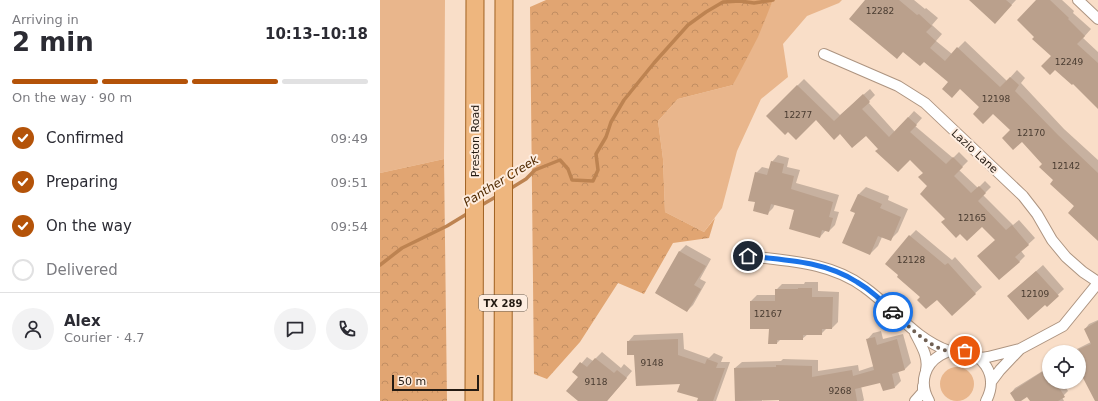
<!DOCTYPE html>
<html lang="en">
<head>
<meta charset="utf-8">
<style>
  :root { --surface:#fff; --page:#f2f2f3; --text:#2b2b33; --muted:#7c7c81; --line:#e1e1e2; --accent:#b45309 }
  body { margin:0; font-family:"DejaVu Sans",sans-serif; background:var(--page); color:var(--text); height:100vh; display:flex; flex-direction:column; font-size:15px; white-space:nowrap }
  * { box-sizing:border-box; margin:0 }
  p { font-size:13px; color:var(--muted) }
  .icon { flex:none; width:22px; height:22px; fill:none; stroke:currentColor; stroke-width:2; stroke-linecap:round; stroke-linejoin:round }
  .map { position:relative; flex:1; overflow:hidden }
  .drawer { display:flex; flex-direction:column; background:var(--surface); width:380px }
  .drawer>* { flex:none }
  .controls { position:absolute; left:662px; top:345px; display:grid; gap:8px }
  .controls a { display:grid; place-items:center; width:44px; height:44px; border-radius:50%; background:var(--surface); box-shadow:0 1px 3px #0004; font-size:20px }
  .scale { position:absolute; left:12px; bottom:10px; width:87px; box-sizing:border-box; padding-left:4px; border:2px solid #241b13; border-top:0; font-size:11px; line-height:14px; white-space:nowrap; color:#241b13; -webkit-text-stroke:3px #feede0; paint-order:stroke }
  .pin { position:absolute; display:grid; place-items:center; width:34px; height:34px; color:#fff; margin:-17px; border:2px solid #fff; border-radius:50%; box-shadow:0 1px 4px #0007 }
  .courier { position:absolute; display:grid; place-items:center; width:40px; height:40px; margin:-20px; border:3px solid #1a73e8; border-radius:50%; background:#fff; color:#222; box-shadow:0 1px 5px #0007 }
  .summary em { font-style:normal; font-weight:800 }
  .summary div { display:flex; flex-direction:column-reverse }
  .summary { display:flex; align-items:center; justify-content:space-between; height:68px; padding:0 12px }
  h1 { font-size:26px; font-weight:800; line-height:30px }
  .bar { display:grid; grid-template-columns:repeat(4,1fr); gap:6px 4px; align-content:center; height:48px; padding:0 12px }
  .bar i { height:5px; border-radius:3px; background:var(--line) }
  .bar .current { background:var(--accent) }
  .bar p { grid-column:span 4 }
  .line { display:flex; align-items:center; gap:10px; padding:0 12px; border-top:1px solid var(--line) }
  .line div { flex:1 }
  .round { display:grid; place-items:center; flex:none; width:42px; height:42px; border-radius:21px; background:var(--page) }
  ol { padding:0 12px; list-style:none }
  li { display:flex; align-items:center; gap:12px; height:44px }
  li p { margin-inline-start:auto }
  li .icon { padding:4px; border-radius:50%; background:var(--accent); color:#fff; stroke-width:4 }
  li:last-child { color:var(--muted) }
  li i { width:22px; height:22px; border:2px solid var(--line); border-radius:50% }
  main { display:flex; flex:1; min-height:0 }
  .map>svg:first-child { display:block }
  .green { fill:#e9b68c }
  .forest { fill:url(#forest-crowns) }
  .shadow { fill:#0003 }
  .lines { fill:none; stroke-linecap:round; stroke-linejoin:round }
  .stream { stroke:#bd8351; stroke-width:3.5 }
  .building { fill:#baa08c }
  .street-casing { stroke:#ad9480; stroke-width:12 }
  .primary-casing { stroke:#a06121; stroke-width:19 }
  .street { stroke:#fff; stroke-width:10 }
  .primary { stroke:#eeb67e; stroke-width:17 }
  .done { stroke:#6f5f52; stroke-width:4; stroke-dasharray:0 7.2 }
  .route { stroke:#1a73e8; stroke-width:5 }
  .labels { text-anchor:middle; stroke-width:4; stroke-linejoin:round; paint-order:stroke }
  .number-label { font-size:9px; fill:#4a3c31 }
  .shield { fill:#feede0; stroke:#655a50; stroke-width:1 }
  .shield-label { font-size:10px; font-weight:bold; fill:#241b13 }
  .street-label { font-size:11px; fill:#241b13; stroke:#feede0 }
  .water-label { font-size:12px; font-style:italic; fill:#512a01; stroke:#feede0 }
</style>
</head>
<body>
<main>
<section class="drawer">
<div class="summary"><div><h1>2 min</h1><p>Arriving in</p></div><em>10:13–10:18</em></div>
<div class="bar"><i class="current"></i><i class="current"></i><i class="current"></i><i></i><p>On the way · 90 m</p></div>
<ol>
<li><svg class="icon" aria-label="check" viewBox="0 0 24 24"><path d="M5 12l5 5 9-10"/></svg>Confirmed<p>09:49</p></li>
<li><svg class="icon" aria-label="check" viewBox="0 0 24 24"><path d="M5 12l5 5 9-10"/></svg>Preparing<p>09:51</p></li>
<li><svg class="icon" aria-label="check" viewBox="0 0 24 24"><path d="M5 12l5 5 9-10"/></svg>On the way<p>09:54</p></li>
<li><i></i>Delivered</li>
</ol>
<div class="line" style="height:72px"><a class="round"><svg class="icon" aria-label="person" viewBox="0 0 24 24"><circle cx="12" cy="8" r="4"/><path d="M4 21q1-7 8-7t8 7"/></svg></a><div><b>Alex</b><p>Courier · 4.7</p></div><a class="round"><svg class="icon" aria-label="chat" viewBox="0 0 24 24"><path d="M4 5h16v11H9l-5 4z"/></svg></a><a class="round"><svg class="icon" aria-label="phone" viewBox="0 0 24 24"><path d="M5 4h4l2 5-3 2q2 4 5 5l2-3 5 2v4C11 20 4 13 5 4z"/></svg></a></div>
</section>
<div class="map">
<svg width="718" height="401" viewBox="0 0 718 401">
  <defs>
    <pattern id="forest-crowns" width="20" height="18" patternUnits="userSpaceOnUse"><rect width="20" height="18" fill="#e1a572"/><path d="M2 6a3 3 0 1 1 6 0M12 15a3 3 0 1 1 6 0" fill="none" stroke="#c18d62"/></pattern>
  </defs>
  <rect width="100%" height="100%" fill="#f9dec8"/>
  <path class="green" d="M0,0H65L64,159L0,173Z
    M393,0H462L459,3L427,16L403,44L408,77L381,99L357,151L342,208L324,232L285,212L283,159L278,121L298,99L353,85Z
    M560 384a17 17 0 1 1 34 0a17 17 0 1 1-34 0Z"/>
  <path class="forest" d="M166,0H393L378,37L353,85L298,99L278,121L283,159L285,212L324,232L335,218L329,238L293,243L264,294L238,283L200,342L167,379L154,374L150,7Z
    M64,159L67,401H0V173Z"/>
  <path class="shadow" d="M487,0H534L545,9L546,8L558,18L552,25L562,34L556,41L572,54L585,41L627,81L637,70L645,78L641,83L684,129L718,160V238L663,164L632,130L613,113L580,88L569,82Z
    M594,0H636L621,16Z
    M658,0H682L694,11L693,13L711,29L703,38L718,52V107L656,37Z
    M424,79L460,115L490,89L495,95L488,102L515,132L534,111L542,118L535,126L573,158L579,152L588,161L579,170L598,188L605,181L611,187L603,195L633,225L639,220L655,238L641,251L645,256L639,262L602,226L566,218L549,186L544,173L530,159L500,149L486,134L461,133L436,119L408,131L387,116Z
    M398,155L409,158L407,167L420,170L416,183L459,195L454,211L459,212L455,225L449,231L446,230L440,237L416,209L395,204L393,208L387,214L377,202L376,173L382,167L390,169L392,162Z
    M486,187L509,196L508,200L528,209L518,232L510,240L502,237L498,246L490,254L476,213L478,195Z
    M536,230L572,260L575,257L602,287L572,314L557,298L542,296L530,236Z
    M306,245L331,259L320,279L326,282L313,305L307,311L276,293L300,251Z
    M663,265L684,289L667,305L635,290Z
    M425,282H438V291L459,292L458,322L452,328H447L441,334H428L422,339H401L397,343L390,328L371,301L377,295H396V290L402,284H424Z
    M718,320V399L704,377L699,379V352H691L711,342L705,329L709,324Z
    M501,331L503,339L523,334L531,363L525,369L518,371L521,381L515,387L501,381L481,386L484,400L483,401H420L400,399H382V401H356L355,368L362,362L401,361L403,359L438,360V371L478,365L479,371L494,366L487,340L493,333Z
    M303,333L304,349L329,358L334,353L343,357L341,362H350L336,401H318L319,398L302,383L255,354L248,342L254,335Z
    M222,352L241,368L244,364L252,371L227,401H199V377L194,372L207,357L213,361Z
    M669,367V382H693L685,386L688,391L682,397L684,401H651L648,395L639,401H636L631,393L635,388Z"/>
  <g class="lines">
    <path class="stream" d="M128,190L146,179L155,170L180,160L188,169L192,180L213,181L218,170L216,154L226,137L231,122L244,100L274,63L308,25L326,12L343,2L360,1L374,3L393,0
      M100,206L119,195
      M0,265L22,248L67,226L90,212"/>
  </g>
  <path class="building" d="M485,0H519L537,15L539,14L552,26L546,32L556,41L550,48L565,61L577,47L620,87L630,77L639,85L635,91L678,135L718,173V241L688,213L694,206L670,184L673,180L659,167L662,164L642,142L633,150L622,138L630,130L613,114L603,124L593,114L599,107L580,89L572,98L562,89L568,82L544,62L540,66L523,52L517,59L469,19Z
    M589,0H626L632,5L615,24Z
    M656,0H670L689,18L688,19L705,36L697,44L718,63V109L693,84L692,85L675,70L670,75L661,66L671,56L652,39L654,37L637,20Z
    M417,85L454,121L483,94L490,102L482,109L509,137L528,117L537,125L530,132L566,164L573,157L583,167L574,176L591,193L599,186L606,193L598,201L626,230L632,225L649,245L635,257L640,262L619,280L597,256L615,240L602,227L587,241L580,234L576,238L561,222L565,219L540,194L547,186L538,177L543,173L530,160L518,172L495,151L498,149L486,136L472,148L460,134L454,140L436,120L416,140L408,132L405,135L386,116Z
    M391,161L404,164L402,173L414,176L411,189L453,202L449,217L453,218L449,232L442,230L440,238L409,229L414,210L391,204L388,215L373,211L375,202L368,201L375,172L387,175Z
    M478,194L502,204L500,208L521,217L511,241L498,236L490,255L462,243L475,213L470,211Z
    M529,235L565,265L568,263L596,294L572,316L557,300L546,309L537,300L540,297L517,277L518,275L505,264Z
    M299,251L326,266L314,285L321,289L307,312L275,293Z
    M656,271L679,296L667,307L665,305L648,320L627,296Z
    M418,288H432V297H453L452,329H442V335H423V340H397V344H388L389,329H370V301H395V289H418Z
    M718,321V401H715L703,378L699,380V349L711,344L704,329Z
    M495,337L497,345L517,339L525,370L512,374L515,388L503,391L500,383L475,389L477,401H399V400L355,401L354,368L396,367V365L432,366V377L472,370L473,376L494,370L486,339Z
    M298,339V355L325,364L327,359L338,363L336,368H345L333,401H317L318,398L297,392L300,384L256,386L254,355H247V341Z
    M215,358L234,373L237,370L247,378L227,401H198L186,391L198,377L192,372L200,362L207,367Z
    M665,370L669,376V382H695L680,389L685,397L678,401H650L647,397L641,401H635L630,393Z"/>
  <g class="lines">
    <defs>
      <path id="street" d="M698,0L718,19
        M444,54L518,86L545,103L643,196L657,214L672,240L686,257L703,272L718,282
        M368,256C408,261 450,262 484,287C514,308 533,338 569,351
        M535,333C541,345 549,357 546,370
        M596,355L602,358L608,357L640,349L683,326L718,283
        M611,382L620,370L640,349
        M535,401L543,392V386
        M549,401C527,362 581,330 606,366C613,377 612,390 606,401"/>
      <path id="primary" d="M94,401L95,0
        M123,401L124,0"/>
    </defs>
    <use href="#street" class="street-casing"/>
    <use href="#primary" class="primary-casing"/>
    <use href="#street" class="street"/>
    <use href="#primary" class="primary"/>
  </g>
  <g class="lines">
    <path class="done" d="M513,312C526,324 551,349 569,351C574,352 580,351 585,351"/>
    <path class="route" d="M368,256C406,260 444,261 477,282C491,290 502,301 513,312"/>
  </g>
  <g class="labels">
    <g class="number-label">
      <text x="500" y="14">12282</text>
      <text x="689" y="65">12249</text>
      <text x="616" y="102">12198</text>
      <text x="418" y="118">12277</text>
      <text x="651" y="136">12170</text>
      <text x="686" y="169">12142</text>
      <text x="592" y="221">12165</text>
      <text x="531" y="263">12128</text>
      <text x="655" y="297">12109</text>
      <text x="388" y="317">12167</text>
      <text x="272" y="366">9148</text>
      <text x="216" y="385">9118</text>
      <text x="460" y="394">9268</text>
    </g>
    <rect class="shield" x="99" y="295" width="48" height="16" rx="3"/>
    <g class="shield-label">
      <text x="123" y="307">TX 289</text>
    </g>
    <g class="street-label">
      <text transform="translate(95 141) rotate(-90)" y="4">Preston Road</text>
      <text transform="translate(595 151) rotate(43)" y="4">Lazio Lane</text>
    </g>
    <g class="water-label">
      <text transform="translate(121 181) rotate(-32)" y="4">Panther Creek</text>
    </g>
  </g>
</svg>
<div class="controls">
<a><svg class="icon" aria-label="locate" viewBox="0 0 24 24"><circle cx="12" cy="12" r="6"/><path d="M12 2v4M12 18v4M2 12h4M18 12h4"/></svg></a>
</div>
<div class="scale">50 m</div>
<div class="pin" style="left:585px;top:351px;background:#ea580c"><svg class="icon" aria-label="bag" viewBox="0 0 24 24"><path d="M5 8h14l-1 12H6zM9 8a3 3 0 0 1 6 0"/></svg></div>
<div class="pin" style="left:368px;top:256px;background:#1f2937"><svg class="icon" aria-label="home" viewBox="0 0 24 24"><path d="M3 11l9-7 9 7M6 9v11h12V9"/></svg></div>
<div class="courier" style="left:513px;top:312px"><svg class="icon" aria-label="car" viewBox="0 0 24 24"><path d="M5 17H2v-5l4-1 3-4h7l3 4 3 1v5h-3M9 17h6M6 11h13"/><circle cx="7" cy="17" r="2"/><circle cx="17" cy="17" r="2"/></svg></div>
</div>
</main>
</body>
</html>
